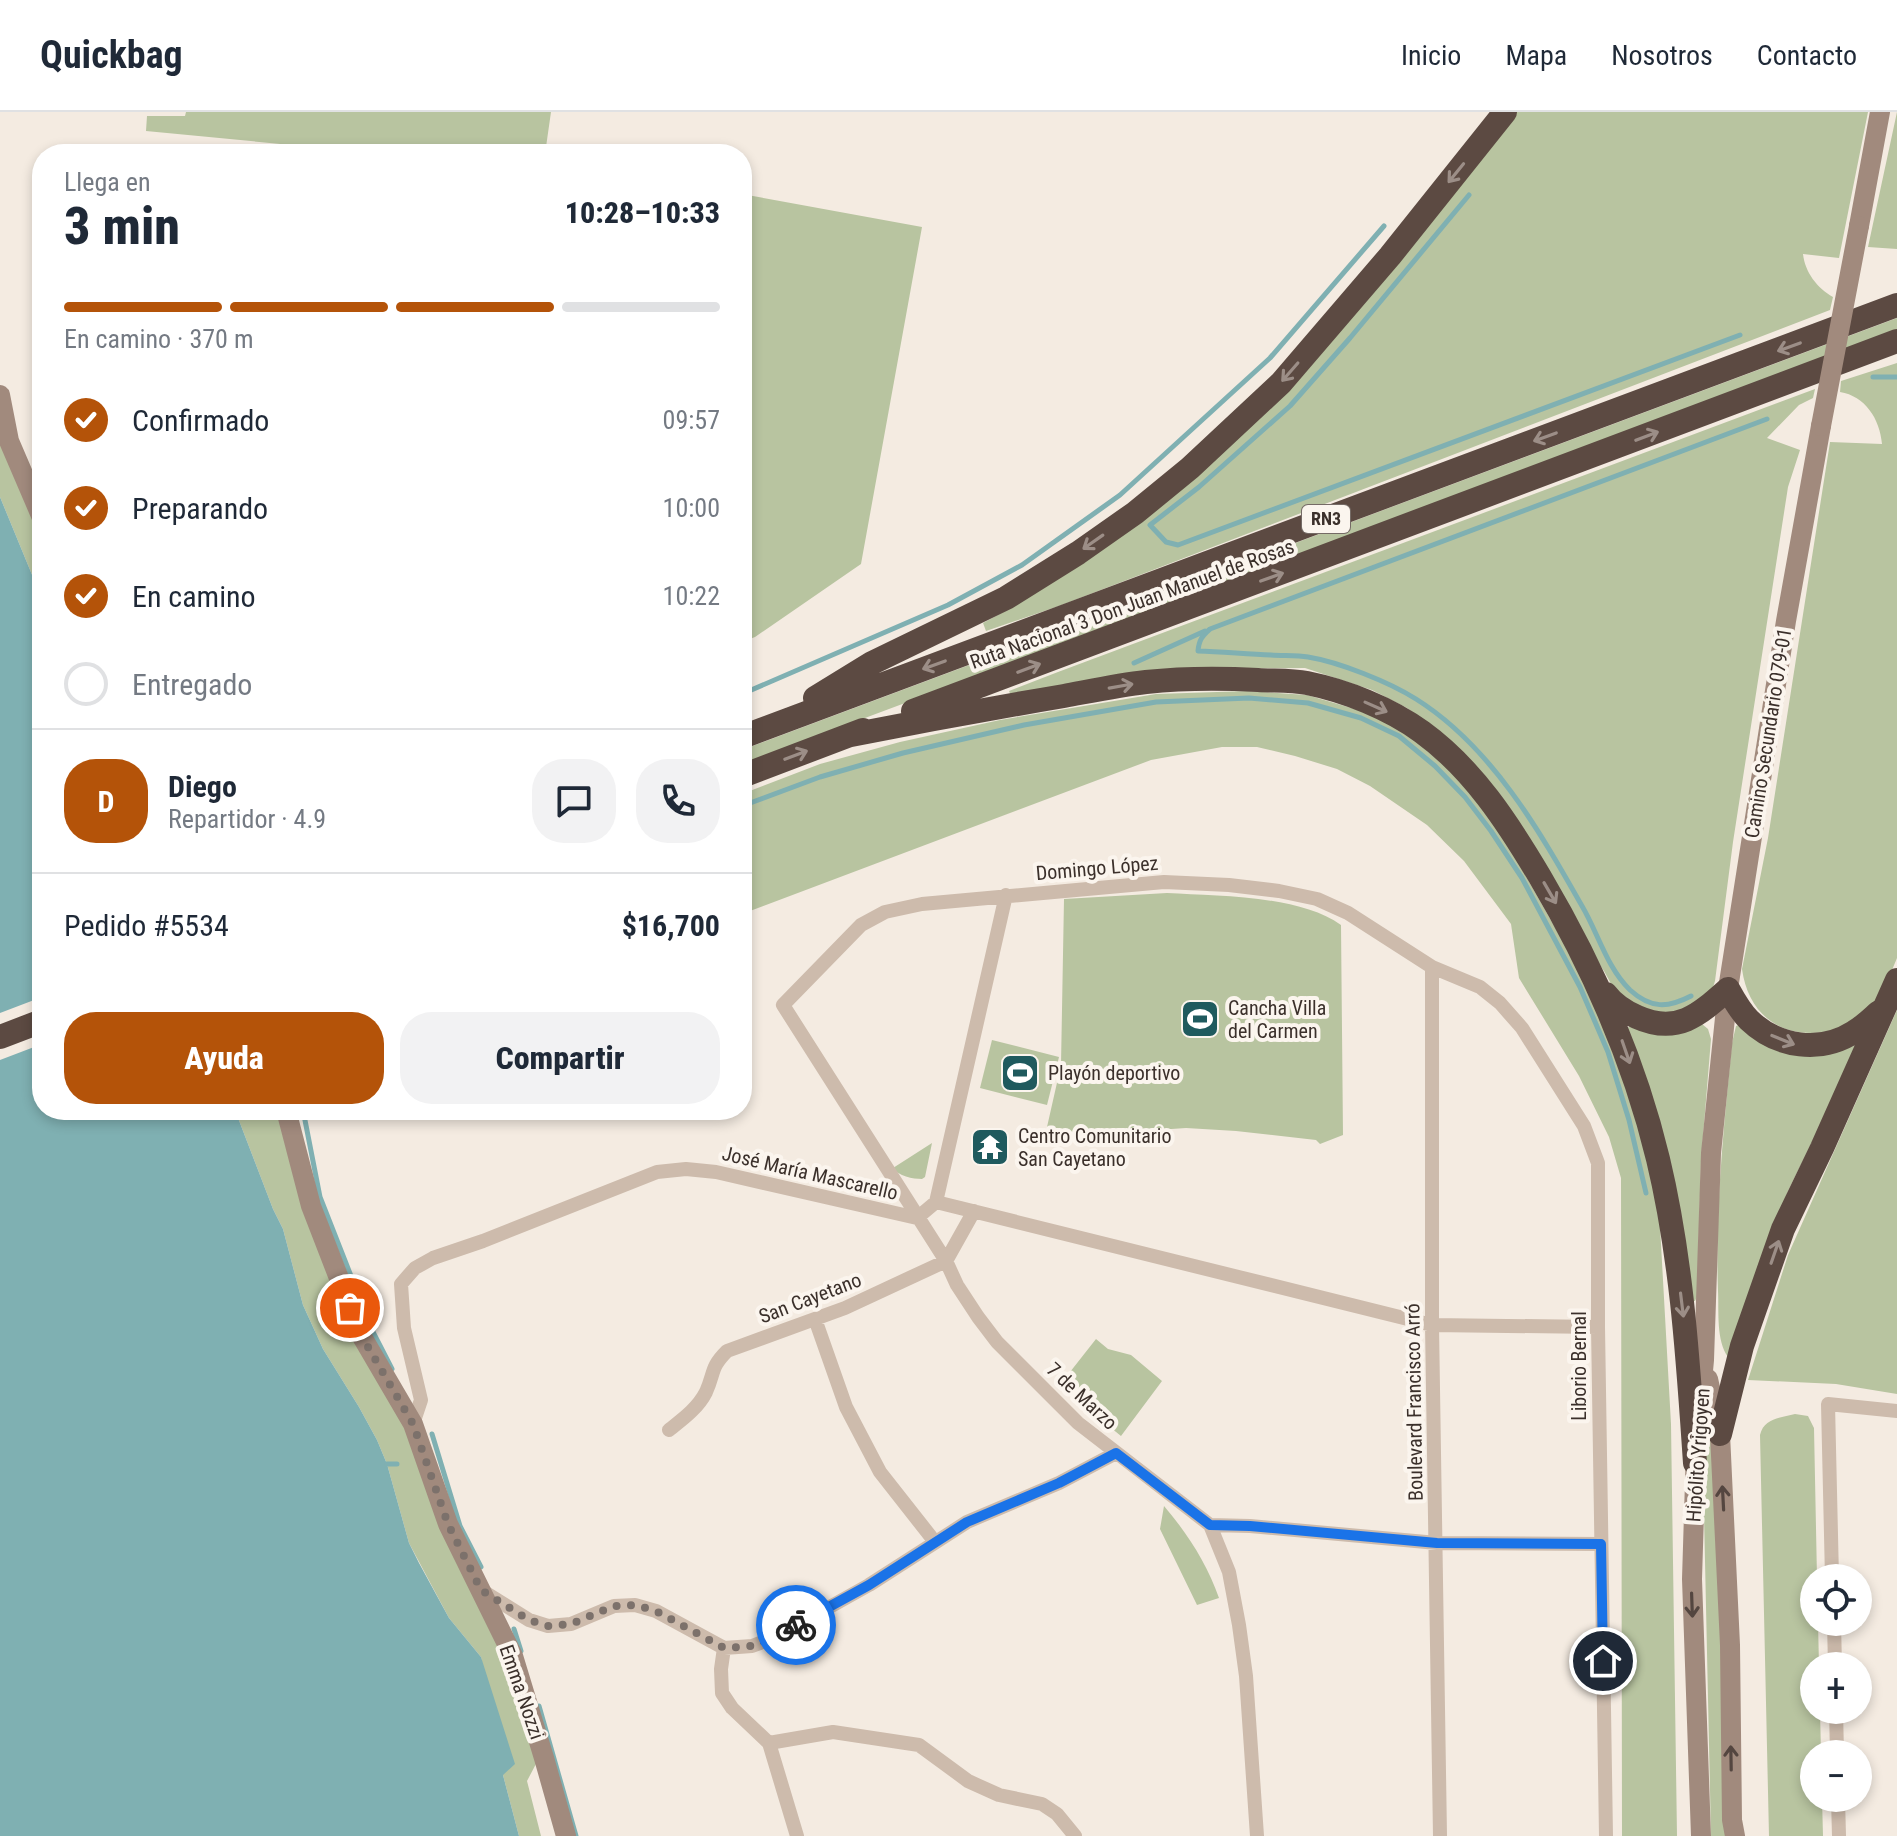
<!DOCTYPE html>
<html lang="es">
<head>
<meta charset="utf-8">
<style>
  :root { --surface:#fff; --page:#f2f2f3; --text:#1f2937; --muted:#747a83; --line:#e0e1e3; --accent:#b45309 }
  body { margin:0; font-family:"Roboto Condensed",sans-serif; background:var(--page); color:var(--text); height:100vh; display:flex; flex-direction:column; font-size:30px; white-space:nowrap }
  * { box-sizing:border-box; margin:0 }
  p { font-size:26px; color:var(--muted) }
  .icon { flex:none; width:44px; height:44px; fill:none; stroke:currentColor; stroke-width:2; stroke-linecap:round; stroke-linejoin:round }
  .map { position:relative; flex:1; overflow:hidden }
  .details { position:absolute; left:32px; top:32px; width:720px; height:976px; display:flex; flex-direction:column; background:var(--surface); border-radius:32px; box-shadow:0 4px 12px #0003 }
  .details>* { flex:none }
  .fabs { position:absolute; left:1800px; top:1452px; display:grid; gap:16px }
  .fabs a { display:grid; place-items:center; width:72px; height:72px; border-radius:50%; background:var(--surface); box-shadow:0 4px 12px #0003; font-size:40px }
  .pin { position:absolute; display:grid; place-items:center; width:68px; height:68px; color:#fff; margin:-34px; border:4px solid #fff; border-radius:50%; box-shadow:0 2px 8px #0007 }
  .courier { position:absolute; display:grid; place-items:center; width:80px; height:80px; margin:-40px; border:6px solid #1a73e8; border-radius:50%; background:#fff; color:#222; box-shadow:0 2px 10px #0007 }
  .head em { font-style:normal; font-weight:800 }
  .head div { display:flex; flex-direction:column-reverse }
  .head { display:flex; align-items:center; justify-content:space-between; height:136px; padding:0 32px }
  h1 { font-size:52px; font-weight:800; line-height:60px }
  .bar { display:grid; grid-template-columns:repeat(4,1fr); gap:12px 8px; align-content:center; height:96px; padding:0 32px }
  .bar i { height:10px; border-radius:6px; background:var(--line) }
  .bar .active { background:var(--accent) }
  .bar p { grid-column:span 4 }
  .line { display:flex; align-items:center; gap:20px; padding:0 32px; border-top:2px solid var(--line) }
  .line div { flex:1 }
  .round { display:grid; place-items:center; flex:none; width:84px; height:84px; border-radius:32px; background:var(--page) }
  ol { padding:0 32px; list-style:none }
  li { display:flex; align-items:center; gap:24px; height:88px }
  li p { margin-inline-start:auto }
  li .icon { padding:8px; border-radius:50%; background:var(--accent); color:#fff; stroke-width:4 }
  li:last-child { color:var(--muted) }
  li i { width:44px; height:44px; border:4px solid var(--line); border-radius:50% }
  .primary-button { display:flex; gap:16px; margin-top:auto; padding:16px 32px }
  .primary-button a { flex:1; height:92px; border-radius:32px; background:var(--accent); color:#fff; font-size:32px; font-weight:800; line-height:92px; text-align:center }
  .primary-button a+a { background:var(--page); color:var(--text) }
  header { display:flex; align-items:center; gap:48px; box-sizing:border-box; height:112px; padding:0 40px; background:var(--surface); border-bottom:2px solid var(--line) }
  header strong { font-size:38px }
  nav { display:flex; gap:44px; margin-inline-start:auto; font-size:28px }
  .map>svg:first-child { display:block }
  .green { fill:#b8c4a0 }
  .water { fill:#7fb0b2 }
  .pier { fill:#f4ebe1 }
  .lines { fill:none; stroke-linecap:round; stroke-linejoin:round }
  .stream { stroke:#7fb0b2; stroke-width:5 }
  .street { stroke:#cdbbac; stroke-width:14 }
  .secondary { stroke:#a18a7d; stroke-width:20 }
  .highway { stroke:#5c4a42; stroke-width:24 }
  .secondary-bridge { stroke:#a18a7d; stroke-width:20 }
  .oneway { stroke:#9c8e87 }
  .oneway2 { stroke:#544640 }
  .done { stroke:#7c716b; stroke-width:8; stroke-dasharray:0 14.4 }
  .route { stroke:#1a73e8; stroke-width:10 }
  .labels { text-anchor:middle; stroke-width:8; stroke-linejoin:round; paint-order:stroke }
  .shield { fill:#fbf5ee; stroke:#756b66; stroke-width:2 }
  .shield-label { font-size:18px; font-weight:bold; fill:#3b302b }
  .street-label { font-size:20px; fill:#3b302b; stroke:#fbf5ee }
  .poi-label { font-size:20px; fill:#3b302b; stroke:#fbf5ee; text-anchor:start }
</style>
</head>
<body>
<header>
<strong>Quickbag</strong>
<nav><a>Inicio</a><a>Mapa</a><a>Nosotros</a><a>Contacto</a></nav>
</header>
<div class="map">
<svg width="1897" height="1724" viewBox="0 0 1897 1724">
  <rect width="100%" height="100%" fill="#f4ebe1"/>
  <path class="green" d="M186,0H551L545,42H385L146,19L147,4H185Z
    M1517,0H1868L1839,146L1803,142C1805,160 1817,176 1833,185L1830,198L1059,494L986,519L983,511L1009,497L1191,370L1282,285Z
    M1897,0V137L1868,135Z
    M742,82L922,115L861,452L755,525L742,530Z
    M1897,206V220L742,652V638Z
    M1897,251V846C1890,862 1884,882 1871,895C1864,902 1851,912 1841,917C1836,919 1829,919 1823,920C1779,926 1748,901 1742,857L1768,726L1830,330L1882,332C1880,307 1865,284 1840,280L1841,269Z
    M1815,277L1813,286L1799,293L1767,326L1800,338L1788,375L1733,730L1715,869L1711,882L1675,904L1643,898L1615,879L1604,859L1441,621L1407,596L1372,578L1305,556L1186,557L1011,584L1009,579L1058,560Z
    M0,307L42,418V487L0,385Z
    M1248,579L1307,583L1365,600L1405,620L1443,652L1471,679L1498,715L1586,870L1637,1004L1659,1096L1671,1312L1677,1724H1622L1621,1066L1609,1025L1579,964L1519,866L1511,812L1464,749L1427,713L1370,674L1337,657L1295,644L1257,635H1222L1151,648L742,802V682L820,652L900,630L1000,608L1156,582Z
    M1167,781C1218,784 1299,783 1341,813L1343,1023L1320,1032L1316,1028L1236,1019L1186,1016L1069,1024L1047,1015L1061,953L1064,787Z
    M1897,898V1282L1836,1272L1748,1268L1788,1143Z
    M1702,912L1708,917L1711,927L1701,1049L1697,1185L1695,1189H1693L1626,917L1630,914Z
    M1741,912L1829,941L1860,932L1788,1079L1728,1245C1716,1228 1719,1200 1718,1179C1715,1096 1724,1014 1732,931L1736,914Z
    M992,928L1059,945L1047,993L980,976Z
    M235,998H281L410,1324L505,1547L537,1650L527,1669L541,1724H519L503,1663L481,1545L449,1506L409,1431L387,1352L377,1328L359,1295L323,1237L303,1193L283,1117L273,1097Z
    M932,1031L925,1065L922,1067C913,1067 898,1064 893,1056Z
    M1096,1227L1108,1237L1131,1243L1162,1269L1121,1324L1059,1274Z
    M1795,1302L1808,1304L1814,1316L1817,1466H1814V1510H1818L1819,1554H1814V1598H1820L1821,1642H1814V1686H1822L1823,1724H1769L1760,1323C1764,1306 1780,1306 1795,1302Z
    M1710,1327L1718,1356L1726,1724H1711L1703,1357Z
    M1164,1394C1188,1422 1207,1452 1219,1486L1197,1493L1160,1417Z"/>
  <path class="water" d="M0,385L42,487V998H235L273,1097L283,1117L303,1193L323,1237L359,1295L377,1328L387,1352L409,1431L419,1451L449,1506L481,1545L515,1652L503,1663L519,1724H0Z"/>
  <path class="pier" d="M42,885V932L0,948V901Z"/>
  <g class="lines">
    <path class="stream" d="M1469,83L1350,226L1290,294L1199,375L1150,413L1166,430L1178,433L1740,223
      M1873,265H1897
      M1134,551L1205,519
      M742,582L948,493L1022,453L1120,383L1270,246L1384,114
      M742,694L820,665L903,641L1024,613L1156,590L1249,586L1308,591L1361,606L1399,624L1435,654L1465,685L1491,719L1522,766L1580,875L1608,940L1629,1008L1646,1081
      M1691,884C1668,896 1651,897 1630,878C1607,856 1598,821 1582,794C1539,718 1491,634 1416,587C1389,570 1339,550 1308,545C1296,543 1283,544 1271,543C1247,542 1223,540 1198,539C1199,528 1202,524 1210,517L1767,307
      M303,998L320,1085L373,1220L392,1257
      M432,1322L460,1414L481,1455
      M387,1352H397
      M514,1517L521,1539
      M539,1594L576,1724"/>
    <path class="street" d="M1432,855V1213L1440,1724
      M936,1090L1006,783
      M815,1207L846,1295L880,1360L935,1430
      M413,1312L421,1288L404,1216L401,1172L415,1156L433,1146L483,1129L657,1060L686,1057L716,1060L917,1106L936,1090L1432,1213L1598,1215
      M669,1318C683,1307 698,1296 706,1280C715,1260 710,1256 727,1239L845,1196L946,1149L974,1099
      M1210,1413L1250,1414L1437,1431L1601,1432
      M1832,1466L1828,1292L1897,1299
      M481,1478L529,1508L548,1514L571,1512L614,1494L635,1493L656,1499L724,1536L752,1534L776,1525L869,1473L967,1410L1059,1371L1116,1341
      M1834,1510L1835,1554
      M724,1536L721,1557L722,1581L732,1596L769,1631L797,1724
      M1836,1598L1837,1642
      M769,1631L833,1620L919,1633L968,1669L999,1683L1042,1692L1057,1702L1075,1724
      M1838,1686L1839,1724
      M1257,1724L1246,1564L1239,1513L1229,1460L1210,1413L1078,1311L997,1230L978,1205L957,1173L946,1149L783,893L861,813L885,800L922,792L1164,770L1229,773L1279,779L1317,787L1348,801L1432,855L1480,875L1500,891L1522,916L1584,1014L1598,1051V1215L1606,1724"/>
    <path class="secondary" d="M1859,114L1880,0
      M0,283L9,329L42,406
      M286,998L311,1094L361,1223L413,1312L448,1412L513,1544L544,1646L566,1724
      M1708,1267L1720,1322L1730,1533L1732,1708L1735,1724
      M1699,1301L1704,1248L1711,1041L1728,877L1786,509L1821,314
      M1696,1337L1692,1467L1701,1724"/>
    <path class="highway" d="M815,586L872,551L1006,486L1078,441L1135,401L1190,356L1281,271L1390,144L1505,0
      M913,599L1897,229
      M851,623C922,609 993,596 1064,584C1091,579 1119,573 1146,570C1183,566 1221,566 1258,568C1274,569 1291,568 1307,571C1346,579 1389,596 1422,620C1473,657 1508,711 1540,765C1592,853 1634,947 1658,1047C1682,1147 1688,1249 1695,1351
      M742,625L1897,193
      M742,664L863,618
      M1606,882C1614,893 1624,899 1637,905C1677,923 1699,903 1728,877C1734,888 1740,899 1749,908C1778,936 1821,941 1854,920C1863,915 1871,907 1879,900
      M0,925L42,909
      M1720,1322L1742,1234L1783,1117L1822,1036L1897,868"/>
    <path class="secondary-bridge" d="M1821,314L1859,114"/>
  </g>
  <defs><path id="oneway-shaft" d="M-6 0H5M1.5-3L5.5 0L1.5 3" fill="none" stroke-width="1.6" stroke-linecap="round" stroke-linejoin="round" transform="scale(2)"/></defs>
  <g class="oneway">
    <use href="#oneway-shaft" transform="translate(1456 61) rotate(129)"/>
    <use href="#oneway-shaft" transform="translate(1789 235) rotate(160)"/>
    <use href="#oneway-shaft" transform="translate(1290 260) rotate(131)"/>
    <use href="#oneway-shaft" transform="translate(1647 324) rotate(-21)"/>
    <use href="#oneway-shaft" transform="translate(1545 325) rotate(160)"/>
    <use href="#oneway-shaft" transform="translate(1093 430) rotate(145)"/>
    <use href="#oneway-shaft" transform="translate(1272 465) rotate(-20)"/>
    <use href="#oneway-shaft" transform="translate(934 553) rotate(160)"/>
    <use href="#oneway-shaft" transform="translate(1029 556) rotate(-21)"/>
    <use href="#oneway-shaft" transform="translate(1121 574) rotate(-10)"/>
    <use href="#oneway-shaft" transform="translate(1376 595) rotate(24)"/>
    <use href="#oneway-shaft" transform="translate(796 643) rotate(-21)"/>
    <use href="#oneway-shaft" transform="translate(1550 781) rotate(60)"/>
    <use href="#oneway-shaft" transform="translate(1783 928) rotate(22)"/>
    <use href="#oneway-shaft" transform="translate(1626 940) rotate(71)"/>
    <use href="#oneway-shaft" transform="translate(1775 1140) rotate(-71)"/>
    <use href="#oneway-shaft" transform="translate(1682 1193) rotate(83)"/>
  </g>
  <g class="oneway2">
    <use href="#oneway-shaft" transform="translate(1723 1386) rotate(-93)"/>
    <use href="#oneway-shaft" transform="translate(1692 1493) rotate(88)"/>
    <use href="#oneway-shaft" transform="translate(1731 1646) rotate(-91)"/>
  </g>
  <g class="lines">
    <path class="done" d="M350,1196L361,1223L413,1312L448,1412L481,1478L529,1508L548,1514L571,1512L614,1494L635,1493L656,1499L724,1536L752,1534L776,1525L796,1513"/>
    <path class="route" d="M796,1513L869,1473L967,1410L1059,1371L1116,1341L1210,1413L1250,1414L1437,1431L1601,1432L1603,1549"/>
  </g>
  <defs>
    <symbol id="stadium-square" viewBox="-11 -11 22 22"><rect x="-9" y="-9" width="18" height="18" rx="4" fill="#1f5a5e" stroke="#fbf5ee"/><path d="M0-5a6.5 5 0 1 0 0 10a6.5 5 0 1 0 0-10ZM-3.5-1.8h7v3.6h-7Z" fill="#fff"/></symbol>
    <symbol id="temple-square" viewBox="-11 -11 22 22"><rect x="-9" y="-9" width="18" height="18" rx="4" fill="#1f5a5e" stroke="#fbf5ee"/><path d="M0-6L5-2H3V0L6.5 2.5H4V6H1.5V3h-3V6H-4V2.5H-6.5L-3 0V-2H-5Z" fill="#fff"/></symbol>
  </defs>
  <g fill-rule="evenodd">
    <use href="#stadium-square" x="1178" y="885" width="44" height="44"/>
    <use href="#stadium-square" x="998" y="939" width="44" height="44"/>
    <use href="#temple-square" x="968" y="1013" width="44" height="44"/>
  </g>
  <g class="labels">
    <rect class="shield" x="1302" y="393" width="48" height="28" rx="6"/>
    <g class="shield-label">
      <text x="1326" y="413">RN3</text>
    </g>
    <g class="street-label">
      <text transform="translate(1132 492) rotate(-20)" y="7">Ruta Nacional 3 Don Juan Manuel de Rosas</text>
      <text transform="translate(1768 621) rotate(-81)" y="7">Camino Secundario 079-01</text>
      <text transform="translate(1097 756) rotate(-5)" y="7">Domingo López</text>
      <text transform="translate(810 1061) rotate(13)" y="7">José María Mascarello</text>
      <text transform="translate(810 1186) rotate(-21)" y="7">San Cayetano</text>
      <text transform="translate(1579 1254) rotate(-90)" y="7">Liborio Bernal</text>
      <text transform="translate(1082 1284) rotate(43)" y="7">7 de Marzo</text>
      <text transform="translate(1414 1290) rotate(-91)" y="7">Boulevard Francisco Arró</text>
      <text transform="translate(1698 1343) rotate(-86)" y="7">Hipólito Yrigoyen</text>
      <text transform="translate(522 1580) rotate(71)" y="7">Emma Nozzi</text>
    </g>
    <g class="poi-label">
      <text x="1228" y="903">Cancha Villa<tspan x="1228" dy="23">del Carmen</tspan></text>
      <text x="1048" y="968">Playón deportivo</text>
      <text x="1018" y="1031">Centro Comunitario<tspan x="1018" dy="23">San Cayetano</tspan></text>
    </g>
  </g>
</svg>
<div class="fabs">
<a><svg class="icon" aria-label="locate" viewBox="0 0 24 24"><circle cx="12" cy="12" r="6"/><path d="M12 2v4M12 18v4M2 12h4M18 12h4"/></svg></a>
<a>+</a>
<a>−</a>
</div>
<div class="pin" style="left:350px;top:1196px;background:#ea580c"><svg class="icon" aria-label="bag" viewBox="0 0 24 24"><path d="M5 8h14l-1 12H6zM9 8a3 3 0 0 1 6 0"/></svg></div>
<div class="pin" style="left:1603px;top:1549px;background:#1f2937"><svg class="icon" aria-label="home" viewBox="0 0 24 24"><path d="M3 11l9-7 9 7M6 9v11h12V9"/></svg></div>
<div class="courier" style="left:796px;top:1513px"><svg class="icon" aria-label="bike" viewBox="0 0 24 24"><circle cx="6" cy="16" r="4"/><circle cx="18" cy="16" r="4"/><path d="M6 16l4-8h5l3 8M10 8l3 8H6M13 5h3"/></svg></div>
<section class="details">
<div class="head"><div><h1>3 min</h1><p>Llega en</p></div><em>10:28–10:33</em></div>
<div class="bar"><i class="active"></i><i class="active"></i><i class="active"></i><i></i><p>En camino · 370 m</p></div>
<ol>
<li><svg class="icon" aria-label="check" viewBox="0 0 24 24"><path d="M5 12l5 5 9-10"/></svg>Confirmado<p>09:57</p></li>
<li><svg class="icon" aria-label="check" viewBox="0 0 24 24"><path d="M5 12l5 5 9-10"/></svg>Preparando<p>10:00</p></li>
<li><svg class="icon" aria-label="check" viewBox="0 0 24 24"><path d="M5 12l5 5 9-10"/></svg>En camino<p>10:22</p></li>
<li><i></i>Entregado</li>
</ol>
<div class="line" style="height:144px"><b class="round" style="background:var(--accent);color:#fff">D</b><div><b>Diego</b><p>Repartidor · 4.9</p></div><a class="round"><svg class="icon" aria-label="chat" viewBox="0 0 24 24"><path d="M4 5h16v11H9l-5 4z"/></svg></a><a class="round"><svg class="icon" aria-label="phone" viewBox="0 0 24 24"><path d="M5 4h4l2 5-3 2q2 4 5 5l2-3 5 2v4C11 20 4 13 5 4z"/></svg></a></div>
<div class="line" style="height:104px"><div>Pedido #5534</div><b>$16,700</b></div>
<div class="primary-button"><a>Ayuda</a><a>Compartir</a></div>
</section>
</div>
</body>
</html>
